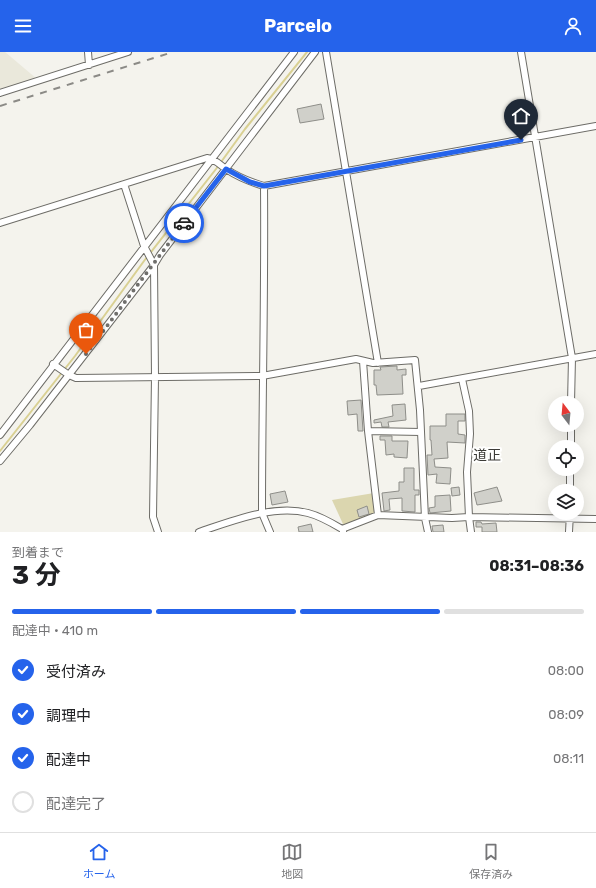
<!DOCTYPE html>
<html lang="ja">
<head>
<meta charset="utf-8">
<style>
  :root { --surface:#fff; --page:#f2f2f2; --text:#202124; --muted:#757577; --line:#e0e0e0; --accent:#2563eb }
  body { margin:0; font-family:Rubik,"Noto Sans JP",sans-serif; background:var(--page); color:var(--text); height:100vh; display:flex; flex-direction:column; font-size:15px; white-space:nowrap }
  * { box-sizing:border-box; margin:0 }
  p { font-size:13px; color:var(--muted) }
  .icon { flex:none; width:22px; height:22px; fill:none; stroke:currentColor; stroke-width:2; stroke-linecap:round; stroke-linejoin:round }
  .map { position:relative; height:480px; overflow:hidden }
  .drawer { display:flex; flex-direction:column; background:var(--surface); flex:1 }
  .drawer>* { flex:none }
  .needle { width:26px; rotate:344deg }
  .fabs { position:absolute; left:548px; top:344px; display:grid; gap:8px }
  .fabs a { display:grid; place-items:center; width:36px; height:36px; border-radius:50%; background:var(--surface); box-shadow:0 4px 16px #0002; font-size:20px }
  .pin { position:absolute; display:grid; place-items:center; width:34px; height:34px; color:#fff; margin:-41px -17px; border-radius:50% 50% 50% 0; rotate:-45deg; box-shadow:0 0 4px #0007 }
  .pin .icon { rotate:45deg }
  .courier { position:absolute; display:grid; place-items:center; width:40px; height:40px; margin:-20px; border:3px solid #2563eb; border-radius:50%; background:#fff; color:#222; box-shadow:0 1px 5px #0007 }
  .headline em { font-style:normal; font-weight:700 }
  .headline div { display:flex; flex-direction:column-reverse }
  .headline { display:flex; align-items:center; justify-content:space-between; height:68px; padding:0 12px }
  h1 { font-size:26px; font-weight:700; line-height:30px }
  .bar { display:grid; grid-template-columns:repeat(4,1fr); gap:6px 4px; align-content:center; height:48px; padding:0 12px }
  .bar i { height:5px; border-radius:3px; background:var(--line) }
  .bar .active { background:var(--accent) }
  .bar p { grid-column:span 4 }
  ol { padding:0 12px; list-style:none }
  li { display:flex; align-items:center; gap:12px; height:44px }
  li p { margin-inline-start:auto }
  li .icon { padding:4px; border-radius:50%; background:var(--accent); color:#fff; stroke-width:4 }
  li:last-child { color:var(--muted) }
  li i { width:22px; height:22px; border:2px solid var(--line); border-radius:50% }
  header { display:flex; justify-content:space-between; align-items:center; height:52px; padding:0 12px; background:var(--accent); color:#fff; font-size:18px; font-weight:700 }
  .tab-bar { display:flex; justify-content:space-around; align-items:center; height:56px; border-top:1px solid var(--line); background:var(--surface); font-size:11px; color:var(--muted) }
  .tab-bar a { display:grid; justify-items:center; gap:2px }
  .tab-bar .active { color:var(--accent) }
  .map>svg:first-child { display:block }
  .built { fill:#eae8db }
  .green { fill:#dbd6af }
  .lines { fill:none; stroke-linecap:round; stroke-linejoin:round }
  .stream { stroke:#d9d093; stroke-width:2 }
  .building { fill:#d0d0ca; stroke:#8e8e89 }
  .street-casing { stroke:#6d6c67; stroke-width:8 }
  .street { stroke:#fff; stroke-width:6 }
  .rail { stroke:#8b8a86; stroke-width:2; stroke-dasharray:7 7; stroke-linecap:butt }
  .done { stroke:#706f6c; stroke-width:4; stroke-dasharray:0 7.2 }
  .route { stroke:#2563eb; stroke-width:5 }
  .labels { text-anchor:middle; stroke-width:4; stroke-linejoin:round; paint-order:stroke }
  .neighbourhood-label { font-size:14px; fill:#3c3b37; stroke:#fffffe }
</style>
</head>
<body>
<header><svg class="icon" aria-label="menu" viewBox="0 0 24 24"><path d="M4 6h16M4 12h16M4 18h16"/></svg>Parcelo<svg class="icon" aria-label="person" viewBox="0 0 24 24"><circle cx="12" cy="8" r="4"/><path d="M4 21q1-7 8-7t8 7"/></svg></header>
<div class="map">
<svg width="596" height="480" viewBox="0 0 596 480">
  <rect width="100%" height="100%" fill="#f4f3ed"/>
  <path class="built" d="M0,0H5L37,27L0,39Z"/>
  <path class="green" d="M374,441L376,462L346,473L343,472L332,448Z"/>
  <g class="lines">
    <path class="stream" d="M0,399L75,304L144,209L216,117L245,77L307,0"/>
  </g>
  <path class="building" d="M321,52L324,67L300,71L297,57Z
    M397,314V318L406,317V323H402L403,342L377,343L376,333H374V318H381L380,315Z
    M361,348L363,379H358L357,362L348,363L347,349Z
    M405,352L406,368L388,370L389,375H382L381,370L374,371V368L393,364L392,353Z
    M446,362H465V369H458V382L465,383V391L447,390L448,406L434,407L435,415L451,416L450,432L436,431L437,422L428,423L427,403H432L431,388H430V374H446Z
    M380,384H392V389H408L407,406L394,405V402L386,403L385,388H380Z
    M404,416H414V438H419V443H415V460L402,459V446L389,447L390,458L384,459L382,441L399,439V430H404Z
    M459,435L460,443L452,444L451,436Z
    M497,435L502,449L477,453L474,441Z
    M285,439L288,450L272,453L270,442Z
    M450,443L451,459L430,461L429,456L435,455V444Z
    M367,454L369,462L359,465L357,458Z
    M476,470H481L482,472L496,471L497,480H482V475H476Z
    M311,472L313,480H299L298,475Z
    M443,473L444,480H433L432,474Z"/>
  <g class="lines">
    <defs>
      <path id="street" d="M88,0L89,13
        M326,0L378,311
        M521,0L572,306L571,351
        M0,41L128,0
        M124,132L144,194L154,213L155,325L153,465L158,480
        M264,134C265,243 262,352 262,461L270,480
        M0,171L207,106C215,107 219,112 226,117C238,125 250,130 264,134L596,74
        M363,309L368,379
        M53,312L69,323L76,326L262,324L356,307L373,311L415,308L420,358L425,466L428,480
        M462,327L469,359L470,382L467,420L469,465L471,480
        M419,334L596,302
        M0,383L294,0
        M571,395V373
        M0,409L30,373L154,213L160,203L315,0
        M570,439V417
        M378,463L368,379L421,380
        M342,477L378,463L452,466L469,465L596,467
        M199,480C232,469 274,452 308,461C320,464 332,471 342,477L343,479
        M569,480L570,461"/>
    </defs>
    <use href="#street" class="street-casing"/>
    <use href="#street" class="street"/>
    <path class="rail" d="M0,54L173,0"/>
  </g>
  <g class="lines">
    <path class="done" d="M86,302L184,171"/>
    <path class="route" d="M184,171L226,117L250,130L264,134L521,88"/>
  </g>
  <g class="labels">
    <g class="neighbourhood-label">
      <text x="487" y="408">道正</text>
    </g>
  </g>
</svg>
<div class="fabs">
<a><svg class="needle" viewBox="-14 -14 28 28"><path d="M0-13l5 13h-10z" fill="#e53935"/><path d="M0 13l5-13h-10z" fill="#757577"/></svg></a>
<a><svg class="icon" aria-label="locate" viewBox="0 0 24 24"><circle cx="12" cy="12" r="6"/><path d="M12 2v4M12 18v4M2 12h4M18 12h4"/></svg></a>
<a><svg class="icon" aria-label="layers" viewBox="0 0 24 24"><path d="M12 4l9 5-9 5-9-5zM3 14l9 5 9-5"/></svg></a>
</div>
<div class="pin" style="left:86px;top:302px;background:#ea580c"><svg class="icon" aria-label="bag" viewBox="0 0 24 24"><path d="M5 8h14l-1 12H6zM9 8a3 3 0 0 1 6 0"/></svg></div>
<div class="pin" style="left:521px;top:88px;background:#1f2937"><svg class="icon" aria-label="home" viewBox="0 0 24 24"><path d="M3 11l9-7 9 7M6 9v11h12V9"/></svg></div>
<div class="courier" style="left:184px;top:171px"><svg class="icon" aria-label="car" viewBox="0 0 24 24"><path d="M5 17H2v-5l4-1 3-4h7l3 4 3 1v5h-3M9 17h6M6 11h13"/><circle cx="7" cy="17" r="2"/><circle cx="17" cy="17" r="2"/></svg></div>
</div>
<section class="drawer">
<div class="headline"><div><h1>3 分</h1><p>到着まで</p></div><em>08:31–08:36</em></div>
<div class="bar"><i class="active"></i><i class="active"></i><i class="active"></i><i></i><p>配達中 · 410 m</p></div>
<ol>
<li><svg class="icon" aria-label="check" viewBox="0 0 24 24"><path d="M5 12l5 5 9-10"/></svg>受付済み<p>08:00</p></li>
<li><svg class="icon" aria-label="check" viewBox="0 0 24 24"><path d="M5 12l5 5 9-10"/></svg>調理中<p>08:09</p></li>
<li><svg class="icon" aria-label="check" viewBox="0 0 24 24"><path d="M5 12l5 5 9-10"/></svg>配達中<p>08:11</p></li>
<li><i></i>配達完了</li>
</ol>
</section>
<nav class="tab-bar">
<a class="active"><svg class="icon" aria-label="home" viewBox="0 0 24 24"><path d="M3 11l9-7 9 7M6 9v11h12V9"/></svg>ホーム</a>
<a><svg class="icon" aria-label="map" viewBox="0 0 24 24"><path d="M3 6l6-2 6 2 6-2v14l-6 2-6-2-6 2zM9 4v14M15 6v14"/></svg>地図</a>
<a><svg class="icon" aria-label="saved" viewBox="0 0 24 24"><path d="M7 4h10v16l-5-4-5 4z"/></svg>保存済み</a>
</nav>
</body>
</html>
